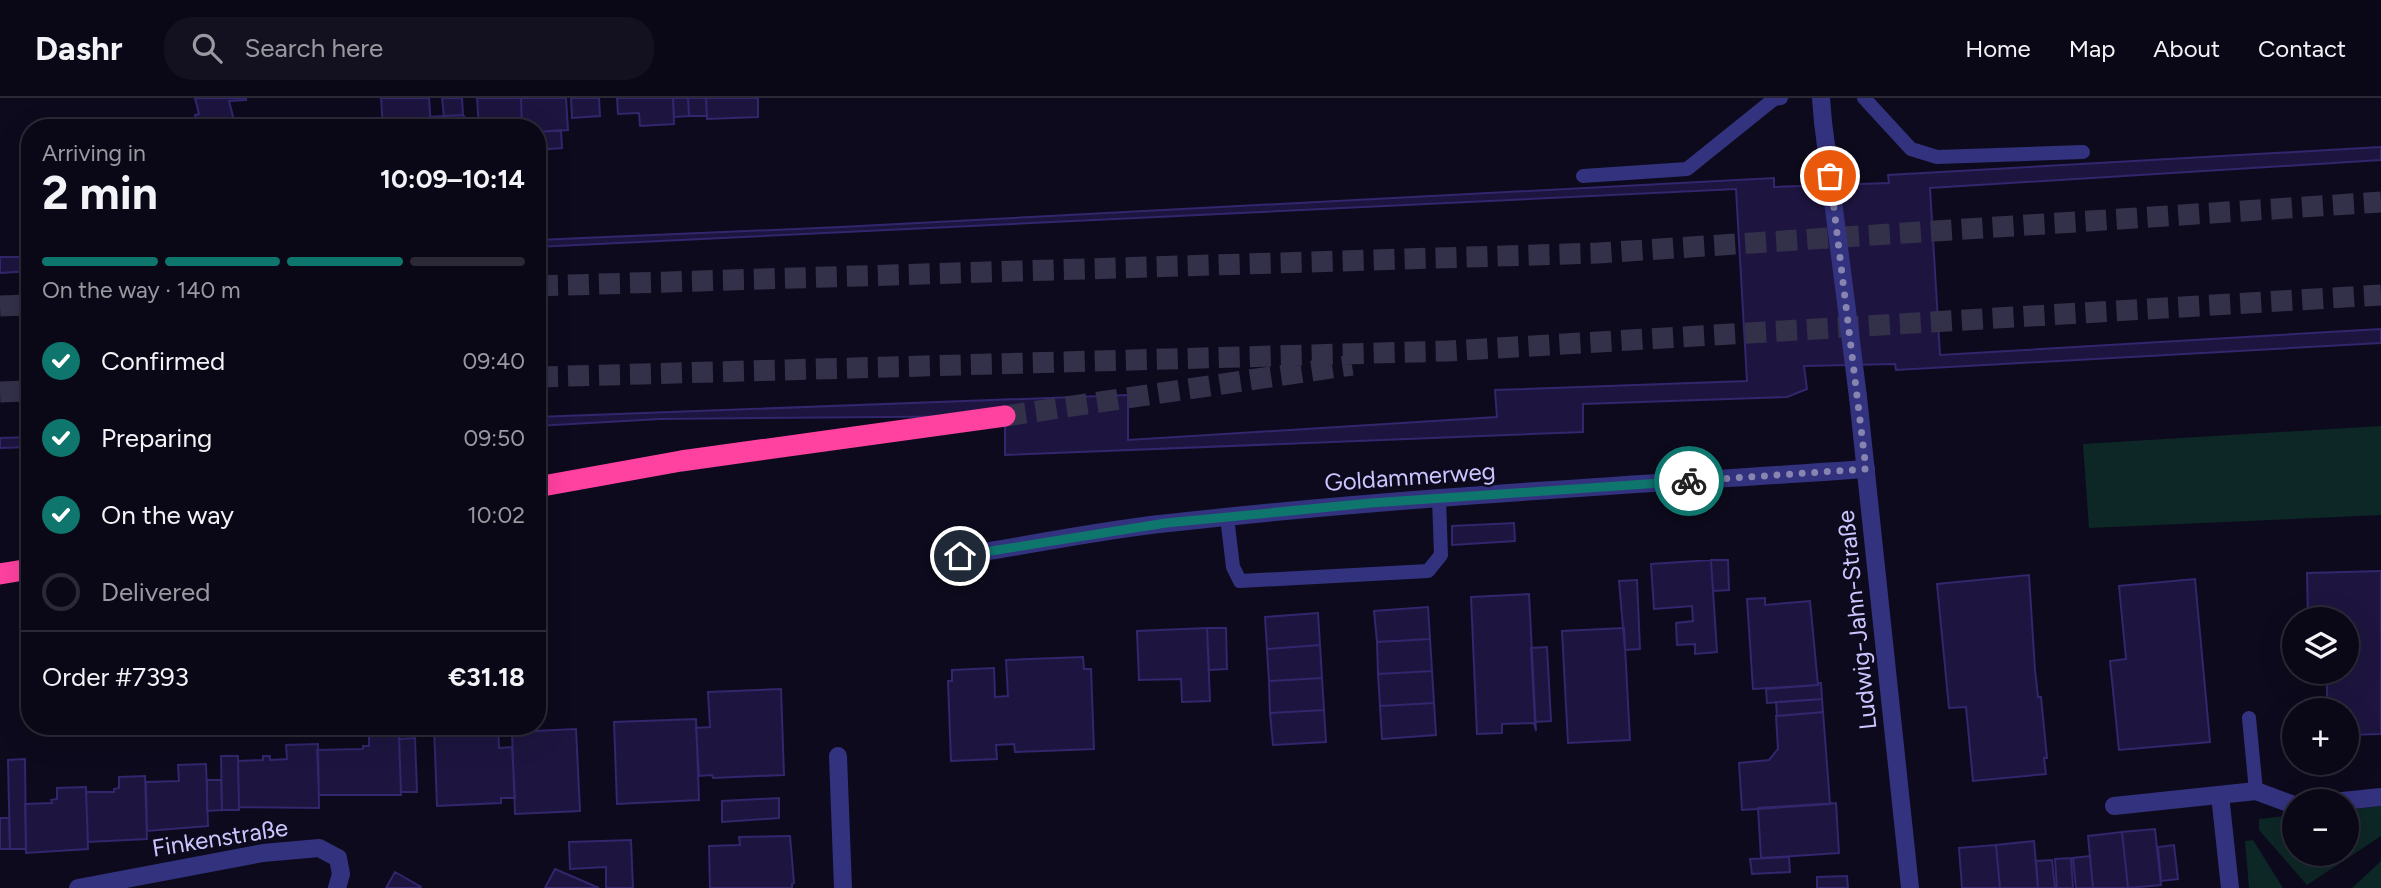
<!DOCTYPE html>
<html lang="en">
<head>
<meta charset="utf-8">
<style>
  :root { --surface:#0a0816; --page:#13111f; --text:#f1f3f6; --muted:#999aa1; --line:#2a2935; --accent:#0f766e }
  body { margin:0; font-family:Figtree,sans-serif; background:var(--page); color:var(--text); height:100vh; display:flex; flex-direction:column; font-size:26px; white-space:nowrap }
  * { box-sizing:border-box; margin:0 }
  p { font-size:23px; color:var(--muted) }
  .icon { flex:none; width:38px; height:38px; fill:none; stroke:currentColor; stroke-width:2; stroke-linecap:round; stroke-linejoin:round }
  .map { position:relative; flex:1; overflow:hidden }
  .sheet { position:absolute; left:21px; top:21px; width:525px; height:616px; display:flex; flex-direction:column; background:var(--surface); border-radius:28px; box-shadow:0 7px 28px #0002,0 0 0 2px var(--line) }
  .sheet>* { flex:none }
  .tools { position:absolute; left:2282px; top:509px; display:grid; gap:14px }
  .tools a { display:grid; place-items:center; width:77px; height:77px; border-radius:50%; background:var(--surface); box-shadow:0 7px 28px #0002,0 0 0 2px var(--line); font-size:35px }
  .pin { position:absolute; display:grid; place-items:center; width:60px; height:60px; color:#fff; margin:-30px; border:4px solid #fff; border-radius:50%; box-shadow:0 2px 7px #0007 }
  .courier { position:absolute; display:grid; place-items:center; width:70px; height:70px; margin:-35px; border:5px solid #0f766e; border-radius:50%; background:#fff; color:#222; box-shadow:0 2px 9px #0007 }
  .head em { font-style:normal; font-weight:700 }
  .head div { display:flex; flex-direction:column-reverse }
  .head { display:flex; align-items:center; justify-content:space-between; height:119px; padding:0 21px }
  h1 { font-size:46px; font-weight:700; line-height:52px }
  .bar { display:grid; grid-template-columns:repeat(4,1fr); gap:10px 7px; align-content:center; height:84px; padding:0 21px }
  .bar i { height:9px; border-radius:5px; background:var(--line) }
  .bar .current { background:var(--accent) }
  .bar p { grid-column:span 4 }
  .line { display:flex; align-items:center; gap:18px; padding:0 21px; border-top:2px solid var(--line) }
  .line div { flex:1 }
  ol { padding:0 21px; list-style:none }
  li { display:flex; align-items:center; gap:21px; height:77px }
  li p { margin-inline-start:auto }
  li .icon { padding:7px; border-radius:50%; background:var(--accent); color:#fff; stroke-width:4 }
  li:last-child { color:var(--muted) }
  li i { width:38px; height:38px; border:4px solid var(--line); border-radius:50% }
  header { display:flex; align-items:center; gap:42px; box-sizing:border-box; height:98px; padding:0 35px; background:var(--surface); border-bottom:2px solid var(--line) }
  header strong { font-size:33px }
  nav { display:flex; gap:38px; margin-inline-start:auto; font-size:24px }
  .search { width:490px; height:63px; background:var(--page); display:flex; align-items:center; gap:18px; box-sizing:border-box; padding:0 24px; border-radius:28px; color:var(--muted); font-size:26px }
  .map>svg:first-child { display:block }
  .green { fill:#0d2726 }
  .building { fill:#1d153f; stroke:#32266c; stroke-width:2 }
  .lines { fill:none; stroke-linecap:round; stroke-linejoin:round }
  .motorway-tunnel { stroke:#33304a; stroke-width:21; stroke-dasharray:21 10; stroke-linecap:butt }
  .service { stroke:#33327f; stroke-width:14 }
  .minor { stroke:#33327f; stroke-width:18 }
  .tertiary { stroke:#33327f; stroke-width:18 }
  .motorway { stroke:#ff41a0; stroke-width:21 }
  .tertiary-bridge { stroke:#33327f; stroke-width:18 }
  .done { stroke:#8884b0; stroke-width:7; stroke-dasharray:0 12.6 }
  .route { stroke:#0f766e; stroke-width:9 }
  .labels { text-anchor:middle; stroke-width:5; stroke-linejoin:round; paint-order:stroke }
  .street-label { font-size:24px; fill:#cbc6ff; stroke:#0d0a1d }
</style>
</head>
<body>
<header>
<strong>Dashr</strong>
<div class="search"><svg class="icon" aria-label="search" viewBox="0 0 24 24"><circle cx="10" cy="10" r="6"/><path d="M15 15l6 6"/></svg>Search here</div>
<nav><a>Home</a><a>Map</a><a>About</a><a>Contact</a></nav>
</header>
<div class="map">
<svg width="2381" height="790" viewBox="0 0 2381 790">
  <rect width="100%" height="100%" fill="#0d0a1d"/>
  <path class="green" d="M2381,328V417L2089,430L2083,346Z
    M2381,708V738L2307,787L2259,732V721L2294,717V756H2347V712Z
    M2253,742L2283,790H2249L2245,743Z
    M2381,763V790H2352Z"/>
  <path class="building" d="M195,0H246V2L229,3L236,30H199L195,17L199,16Z
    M381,0H429L431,30H383Z
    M442,0H462L463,17L444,18Z
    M477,0H521L522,30H479Z
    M521,0H566L568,32L537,34V30H522Z
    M571,0H599L600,18L572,20Z
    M617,0H673L674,26L640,28L639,15L618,16Z
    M673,0H688L689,18L674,19Z
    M688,0H706L707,18H689Z
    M706,0H758V19L707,21Z
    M463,17L466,21L467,30H444V18Z
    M444,18V30H431L430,19Z
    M561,32L562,50L537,52V34Z
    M2381,49V62L1930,90L1940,257L2381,231V245L1896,272L1895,266L1804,268L1807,291L1787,299L1583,306V334L1005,357V318L660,321L537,328V319L1128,297V342L1497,319L1495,292L1747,283L1736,91L537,149V142L841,129L1774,80V89L1889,85L1888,77Z
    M0,159H30V173L0,175Z
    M30,339V349L0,350V340Z
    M1514,425L1515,443L1452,447V428Z
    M1711,462L1717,554L1695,556V546L1677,547L1676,525L1693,523L1692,508L1654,511L1651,466Z
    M1711,462H1728L1729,492L1713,493Z
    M2381,473V636L2347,637V612H2328L2326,574H2347V522H2308L2307,475Z
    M2029,477L2035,572L2038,599H2041L2047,660H2044L2046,676L1973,683L1966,609L1949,610L1937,486Z
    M2195,481L2210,644L2119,652L2110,563L2126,561L2119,488Z
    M1637,482L1640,551L1625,552L1619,483Z
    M1529,496L1536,633L1534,625L1502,626V635L1477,636L1471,499Z
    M1765,500V507L1810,503L1818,587L1753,591L1747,501Z
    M1428,509L1430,541L1377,544L1374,513Z
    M1318,515L1320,547L1267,551L1265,519Z
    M1207,530L1210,603L1182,604L1181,581L1139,582L1137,533Z
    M1207,530H1226L1227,571L1209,572Z
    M1624,530L1630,642L1568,645L1562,533Z
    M1430,541L1432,573L1378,576L1377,544Z
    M1320,547L1322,580L1269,583L1267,551Z
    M1547,549L1551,623L1535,624L1531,550Z
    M1083,559L1084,571H1091L1094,651L1015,654L1014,646L996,647L997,661L951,663L948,583H952V572L994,570L995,599L1008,598L1006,562Z
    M1432,573L1434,605L1380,608L1378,576Z
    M1322,580L1324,612L1270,615L1269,583Z
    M1818,585H1821L1822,601L1767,605L1766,591L1818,587Z
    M781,591L784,677L713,680L712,677L699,678L696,630L710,629L708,594Z
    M1822,601L1823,614L1777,618L1776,604Z
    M1434,605L1436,637L1382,641L1380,608Z
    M1324,612L1326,644L1273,647L1270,615Z
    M1823,614L1830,706L1742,712L1739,665L1769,662L1778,651L1776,618Z
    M696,621L699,702L617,706L614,624Z
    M434,628H498L499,650L512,649L515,700H501V705L437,708Z
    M576,631L580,713L515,716L512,634Z
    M369,634H399L401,697H319L317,652L363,651V648H369Z
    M415,640L417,694H401L399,641Z
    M318,646L319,710L239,709L238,663L263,662V658H270V662L287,661L286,647Z
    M221,658H238L239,712H222Z
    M25,661L26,751H10L8,662Z
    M206,666L208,728L147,733L146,684L179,683L178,667Z
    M145,678L147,741L88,744L86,694H114V691L119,690V679Z
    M207,682H221L222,712L207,713Z
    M86,689L88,751L26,755L25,706L52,705L51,702L57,701V690Z
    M779,700V720L722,724V703Z
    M1836,705L1839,755L1761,760L1758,710Z
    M0,720H9L10,751H0Z
    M2155,731L2161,787L2128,790L2122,734Z
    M2122,734L2128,790H2093L2088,738Z
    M790,738L794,785L792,786V790H710L709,748L740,747L739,739Z
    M631,742L633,790H606V769L570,771L569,744Z
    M2034,743L2038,790H2000L1996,747Z
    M1996,747L2000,790H1962L1959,750Z
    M2174,747L2178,781L2161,783L2158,749Z
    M2090,758L2093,790H2076L2073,760Z
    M1789,759L1790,774L1752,776L1750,761Z
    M2071,760L2073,790H2057L2055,761Z
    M2052,762L2055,790H2038L2036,763Z
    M555,771L599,790H545Z
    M395,774L421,789L420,790H386Z
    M1847,778L1848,790H1817V779Z"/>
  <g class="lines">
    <path class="motorway-tunnel" d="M537,188L1598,155L2381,104
      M0,208L30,207
      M537,279L1448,253L2381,197
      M0,294L30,293
      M1005,318L1352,267"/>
    <path class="service" d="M1864,0L1911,51L1937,59L2083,54
      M1583,78L1687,71L1774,1L1781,0
      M1227,419L1233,469L1240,483L1428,473L1441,457L1439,401
      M2249,620L2256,693"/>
    <path class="minor" d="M960,458C1030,447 1100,432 1169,425C1401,399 1634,387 1866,371
      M838,658L843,790
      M2220,697L2230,790
      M2333,704L2381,699
      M2114,708L2256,693L2294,707
      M78,790L263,755L319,750L338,760L341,776L337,790"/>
    <path class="tertiary" d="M1821,0L1823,24
      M1858,299L1910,790"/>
    <path class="motorway" d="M537,389L681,363L1005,318
      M0,476L30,471"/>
    <path class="tertiary-bridge" d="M1823,24L1858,299"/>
  </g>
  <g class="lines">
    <path class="done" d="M1689,383L1866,371L1830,78"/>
    <path class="route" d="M960,458L1166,425L1371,405L1689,383"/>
  </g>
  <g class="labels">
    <g class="street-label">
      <text transform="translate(1410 379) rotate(-4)" y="8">Goldammerweg</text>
      <text transform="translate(1857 522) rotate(-96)" y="8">Ludwig-Jahn-Straße</text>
      <text transform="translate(220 740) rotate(-9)" y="8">Finkenstraße</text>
    </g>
  </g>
</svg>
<div class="tools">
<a><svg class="icon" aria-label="layers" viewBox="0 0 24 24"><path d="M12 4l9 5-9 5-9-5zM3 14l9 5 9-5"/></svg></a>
<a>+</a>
<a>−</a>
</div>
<div class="pin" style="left:1830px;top:78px;background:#ea580c"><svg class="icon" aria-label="bag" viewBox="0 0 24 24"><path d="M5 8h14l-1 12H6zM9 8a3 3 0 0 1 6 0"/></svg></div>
<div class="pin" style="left:960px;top:458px;background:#1f2937"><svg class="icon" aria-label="home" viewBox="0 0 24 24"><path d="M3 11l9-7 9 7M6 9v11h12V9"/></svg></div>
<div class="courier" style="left:1689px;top:383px"><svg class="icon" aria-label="bike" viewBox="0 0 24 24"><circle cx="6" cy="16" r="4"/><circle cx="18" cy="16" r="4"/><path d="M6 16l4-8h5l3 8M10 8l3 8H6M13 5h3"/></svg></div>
<section class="sheet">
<div class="head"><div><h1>2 min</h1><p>Arriving in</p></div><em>10:09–10:14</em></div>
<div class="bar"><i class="current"></i><i class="current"></i><i class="current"></i><i></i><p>On the way · 140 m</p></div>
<ol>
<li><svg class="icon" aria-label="check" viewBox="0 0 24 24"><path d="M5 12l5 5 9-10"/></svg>Confirmed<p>09:40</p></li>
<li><svg class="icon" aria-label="check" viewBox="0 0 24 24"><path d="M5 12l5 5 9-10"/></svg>Preparing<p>09:50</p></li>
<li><svg class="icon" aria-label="check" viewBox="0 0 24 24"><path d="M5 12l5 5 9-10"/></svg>On the way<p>10:02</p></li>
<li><i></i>Delivered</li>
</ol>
<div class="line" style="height:91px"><div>Order #7393</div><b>€31.18</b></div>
</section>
</div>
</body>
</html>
